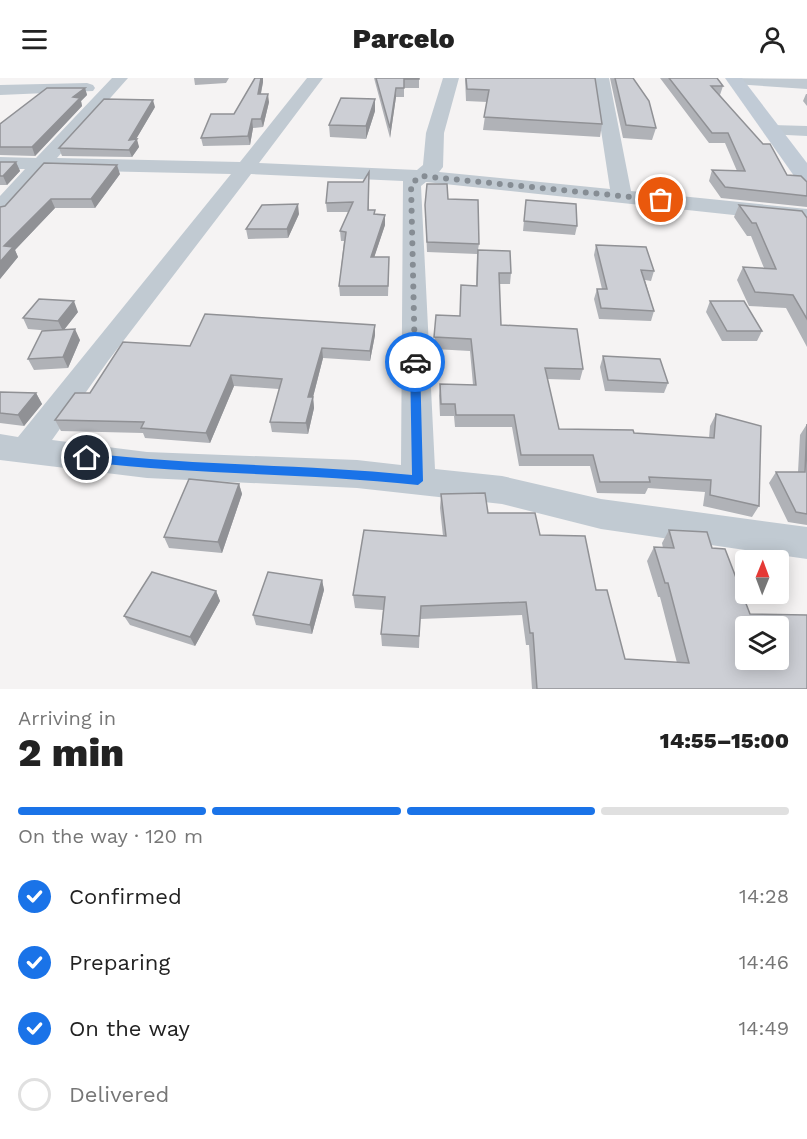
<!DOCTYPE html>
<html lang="en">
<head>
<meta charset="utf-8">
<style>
  :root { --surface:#fff; --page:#f6f6f6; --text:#222; --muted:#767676; --line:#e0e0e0; --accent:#1a73e8 }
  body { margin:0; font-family:"Work Sans",sans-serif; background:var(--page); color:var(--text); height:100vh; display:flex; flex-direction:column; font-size:22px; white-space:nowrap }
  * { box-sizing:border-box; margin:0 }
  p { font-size:20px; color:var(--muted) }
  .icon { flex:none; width:33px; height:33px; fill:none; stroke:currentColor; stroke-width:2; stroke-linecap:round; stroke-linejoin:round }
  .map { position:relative; height:611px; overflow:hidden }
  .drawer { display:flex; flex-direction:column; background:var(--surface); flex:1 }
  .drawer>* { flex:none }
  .needle { width:39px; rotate:1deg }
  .controls { position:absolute; left:735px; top:472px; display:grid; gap:12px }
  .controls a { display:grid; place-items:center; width:54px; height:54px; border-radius:6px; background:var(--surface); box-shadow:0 3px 15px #0003; font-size:30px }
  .pin { position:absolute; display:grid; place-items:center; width:51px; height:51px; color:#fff; margin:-26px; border:3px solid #fff; border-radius:50%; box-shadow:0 2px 6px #0007 }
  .courier { position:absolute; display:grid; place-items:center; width:60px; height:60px; margin:-30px; border:4px solid #1a73e8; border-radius:50%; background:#fff; color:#222; box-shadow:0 2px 8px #0007 }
  .headline em { font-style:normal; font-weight:800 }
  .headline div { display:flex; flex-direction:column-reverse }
  .headline { display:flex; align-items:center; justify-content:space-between; height:102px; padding:0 18px }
  h1 { font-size:39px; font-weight:800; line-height:45px }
  .bar { display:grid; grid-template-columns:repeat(4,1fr); gap:9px 6px; align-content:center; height:72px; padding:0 18px }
  .bar i { height:8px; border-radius:4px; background:var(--line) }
  .bar .current { background:var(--accent) }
  .bar p { grid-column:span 4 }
  ol { padding:0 18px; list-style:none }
  li { display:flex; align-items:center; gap:18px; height:66px }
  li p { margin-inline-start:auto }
  li .icon { padding:6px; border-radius:50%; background:var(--accent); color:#fff; stroke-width:4 }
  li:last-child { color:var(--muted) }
  li i { width:33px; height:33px; border:3px solid var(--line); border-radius:50% }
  header { display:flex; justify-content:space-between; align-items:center; height:78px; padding:0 18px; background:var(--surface); font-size:27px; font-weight:800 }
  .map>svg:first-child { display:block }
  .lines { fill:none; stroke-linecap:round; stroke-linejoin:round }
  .street { fill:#c1cad2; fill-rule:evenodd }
  .secondary { fill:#c1cbd6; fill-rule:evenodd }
  .wall { fill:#b0b2b7 }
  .shaded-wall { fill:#909195 }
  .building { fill:#cdcfd5; stroke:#909195; stroke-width:1.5; fill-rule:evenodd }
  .route { fill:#1a73e8 }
  .done { stroke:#868d94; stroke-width:6; stroke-dasharray:0 10.8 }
</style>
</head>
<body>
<header><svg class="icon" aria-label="menu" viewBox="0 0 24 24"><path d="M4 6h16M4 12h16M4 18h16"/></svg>Parcelo<svg class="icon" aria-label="person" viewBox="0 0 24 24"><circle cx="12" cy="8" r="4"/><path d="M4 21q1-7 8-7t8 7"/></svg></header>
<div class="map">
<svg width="807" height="611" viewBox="0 0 807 611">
  <rect width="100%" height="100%" fill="#f5f3f3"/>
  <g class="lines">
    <path class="street" d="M112,0H128L57,80L240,84L307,0H323L259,85L417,92L423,87L426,55L443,0H459L444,55L443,89L439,94L610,111L593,0H609L631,113L807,131V145L426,104L421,108L435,391L502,398L601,421L807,449V481L601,451L502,426L357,410L147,400L0,382V356L18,359L231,96L47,92L8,136L0,137V118L25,91H0V79L36,80ZM251,96L403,103L401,387L357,382L147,374L52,362L108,283Z
      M727,0L807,1V11L734,6L729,4Z
      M87,5L93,7L95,10L93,13L0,17V7Z
      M772,47L807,48V58L766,56L763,52L766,48Z"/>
    <path class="secondary" d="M725,0H742L807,85V107L799,105Z"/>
  </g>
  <path class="wall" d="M194,0H229L226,5L195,7Z
    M255,0H263V4L261,16L269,24L263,49L253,50L250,67L203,68L201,60L234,36Z
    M374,0H419V10H404V19H396L390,60Z
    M465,0H595L602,46L600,59L483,52L487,24L466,23Z
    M610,0H633L656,50L652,62L623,60Z
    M660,0H717L723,8L720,17L787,97L807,104V129L721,120L709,103L712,92L737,93L725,65H709Z
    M85,10L87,17L81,23L82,28L35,78L0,77V46Z
    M806,16H807V28L803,23Z
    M375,21V33L366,61L330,59L329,47Z
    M155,29L136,61L139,69L132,79L62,78L59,70Z
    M0,84H16L20,93L7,107H0Z
    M369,94V132H375V136L385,147L374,179L389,189L388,218H340L339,208L344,163H341L340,153L349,134H327L326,125L363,104Z
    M120,96L95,130H55L15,172L18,179L0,201V129Z
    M448,121L479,166L478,172L511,195L510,206H499L501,247L583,291L580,302L547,301L559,351L709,360L710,348L716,336L759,428L752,439L703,428L705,414L648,410L645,416L597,415L590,388H519L512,349H455L454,338H440L439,318L440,306L473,307L470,273L434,271L436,237L460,238L461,207L476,208L477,176L427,174L425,127Z
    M526,122L577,148L575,157L523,153Z
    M739,127L807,140V269L786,230L749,228L737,202L743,189L764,190L751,158H747L734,139Z
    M299,136L288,160L248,161L246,151Z
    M596,167L654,193L651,203L645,202L654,233L651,243L599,241L594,221L597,211H602L594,177Z
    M710,223L762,253L757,263H722L706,234Z
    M78,234L64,252L80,262L68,290L34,292L28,281L52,253L28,251L23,240Z
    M375,247V257L370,283L323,280L313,319L314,330L308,356L272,354L270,344L279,311L234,308L210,365L145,360L143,355L61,353L55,342L90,315L190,268Z
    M603,278L668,305L664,315L605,313L600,289Z
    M0,314L36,315L42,326L24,348L0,345Z
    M807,346V447L788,444L769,405L776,394H798L800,357Z
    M239,406L242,416L222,475L169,470L164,459Z
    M441,416L488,435L540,457L596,512L625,581L677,585L660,519H658L647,483L654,469L663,470L662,465L669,452L712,470L750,536L807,611H532L529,567H526L522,537L420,541L419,570L382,568L381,556L383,532L355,530L353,517L443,458L440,430Z
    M322,502L324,512L312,556L256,547L253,537Z
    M216,513L220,523L195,568L130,547L124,538Z"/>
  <path class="shaded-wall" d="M261,0H263V4L259,24L258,16Z
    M85,10L87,17L81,23L82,28L35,78L32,69L73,19Z
    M396,10V19L390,60V50Z
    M268,16L269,24L263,49L261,41Z
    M375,21V33L366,61V48Z
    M153,22L155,29L132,68L137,61L139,69L132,79L129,72V62Z
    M252,41L253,50L250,67L248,58Z
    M16,84L20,93L7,107L3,98Z
    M117,87L120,96L95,130L91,121Z
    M51,121L55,130L15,172L18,179L0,201V184L4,168Z
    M298,126L299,136L288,160L287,151Z
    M385,137V147L371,189V179Z
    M74,223L78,234L63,253L58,243Z
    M375,247V257L370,283V273Z
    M75,251L80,262L68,290L63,279Z
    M322,270L323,280L313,319L314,330L308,356L306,345L308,319Z
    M231,297L234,308L210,365L206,355Z
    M36,315L42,326L24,348L18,337Z
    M239,406L242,416L222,475L218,464Z
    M322,502L324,512L312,556L310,547Z
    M216,513L220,523L195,568L190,559Z"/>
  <path class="building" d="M255,0H261L258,16H268L261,41H252L248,58L201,60L211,36H234Z
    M376,0H419V1H404V10H396L390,50Z
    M466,0H595L602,46L484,39L489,12L467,11Z
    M615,0H633L649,23L656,50L626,47Z
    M669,0H717L723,8H711L763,66H770L787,97L801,98L807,104V118L725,109L712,92L745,93L728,55H712Z
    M47,10H85L73,19L80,20L32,69H0V46Z
    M341,20L375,21L366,48L329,47Z
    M104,21L153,22L129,62L137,61L129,72L59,70Z
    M0,84H16L3,98H0Z
    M44,85L117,87L91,121H51L4,168L13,169L0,184V129L5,128Z
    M369,94L368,132H375L374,136L385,137L371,179H389L388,208H339L346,154L340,153L353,124L326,125L328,104H363Z
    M427,106H447L448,121L478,122L479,166L427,164L425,127Z
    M526,122L576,126L577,148L524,143Z
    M298,126L287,151H246L262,127Z
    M739,127L802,133L807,140V241L793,217L755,214L743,189L776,191L756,145H752Z
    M596,167L646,169L654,193L641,192L654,233L601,230L597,211H607Z
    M478,172L510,173L511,195H499L501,247L577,251L583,291L545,290L559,351L633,352L634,355L714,360L716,336L761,348L759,428L710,417L711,402L649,399L650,404H600L593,377H521L514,337H456L455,326H441L440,306L476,307L471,261L434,259L436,237L460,238L461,207L477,208Z
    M39,221L74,223L58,243L23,240Z
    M710,223H744L762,253H727Z
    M205,236L375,247L370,273L322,270L308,319H313L306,345L270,344L282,301L231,297L206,355L141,350L144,344L55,342L75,315H90L123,264L190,268Z
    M75,251L63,279L28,281L42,253Z
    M603,278L660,281L668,305L608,302Z
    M0,314L36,315L18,337L0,335Z
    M807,346V436L796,434L776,394H805Z
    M189,401L239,406L218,464L164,459Z
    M485,415L488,435H535L540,457L585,458L596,512H607L625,581L689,585L668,505H665L654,469L674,470L669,452L707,454L712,470L725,471L750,536L807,537V611H537L533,555H530L526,524L421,528L419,558L381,556L385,519L353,517L364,452L446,458L441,416ZM746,549H778V582H746Z
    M152,494L216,513L190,559L124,538Z
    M268,494L322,502L310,547L253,537Z"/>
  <path class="route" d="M415,281L420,284L423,403L418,407C308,395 197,397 87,384L81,380L87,375C195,388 304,386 412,397L410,284Z"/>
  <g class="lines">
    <path class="done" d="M415,284L411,106L421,98L661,122"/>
  </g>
</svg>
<div class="controls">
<a><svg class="needle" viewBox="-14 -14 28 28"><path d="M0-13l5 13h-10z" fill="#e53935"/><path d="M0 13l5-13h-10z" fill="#767676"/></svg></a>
<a><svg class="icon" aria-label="layers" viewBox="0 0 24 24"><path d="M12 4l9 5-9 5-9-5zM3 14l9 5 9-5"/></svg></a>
</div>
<div class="pin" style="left:661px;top:122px;background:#ea580c"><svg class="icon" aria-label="bag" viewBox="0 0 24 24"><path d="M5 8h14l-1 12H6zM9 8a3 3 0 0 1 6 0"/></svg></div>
<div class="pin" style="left:87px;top:380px;background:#1f2937"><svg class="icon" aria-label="home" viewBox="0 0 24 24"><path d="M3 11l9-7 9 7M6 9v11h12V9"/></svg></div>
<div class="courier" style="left:415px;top:284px"><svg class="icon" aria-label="car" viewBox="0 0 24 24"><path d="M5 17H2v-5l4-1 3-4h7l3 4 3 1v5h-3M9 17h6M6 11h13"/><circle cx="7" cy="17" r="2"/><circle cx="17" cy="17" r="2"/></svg></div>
</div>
<section class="drawer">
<div class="headline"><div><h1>2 min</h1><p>Arriving in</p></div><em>14:55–15:00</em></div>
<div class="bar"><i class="current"></i><i class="current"></i><i class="current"></i><i></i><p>On the way · 120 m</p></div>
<ol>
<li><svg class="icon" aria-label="check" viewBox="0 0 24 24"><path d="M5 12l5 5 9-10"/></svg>Confirmed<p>14:28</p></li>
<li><svg class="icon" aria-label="check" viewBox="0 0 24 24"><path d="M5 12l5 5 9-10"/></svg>Preparing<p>14:46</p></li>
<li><svg class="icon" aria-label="check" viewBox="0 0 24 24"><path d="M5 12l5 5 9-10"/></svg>On the way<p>14:49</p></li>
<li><i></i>Delivered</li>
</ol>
</section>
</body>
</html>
